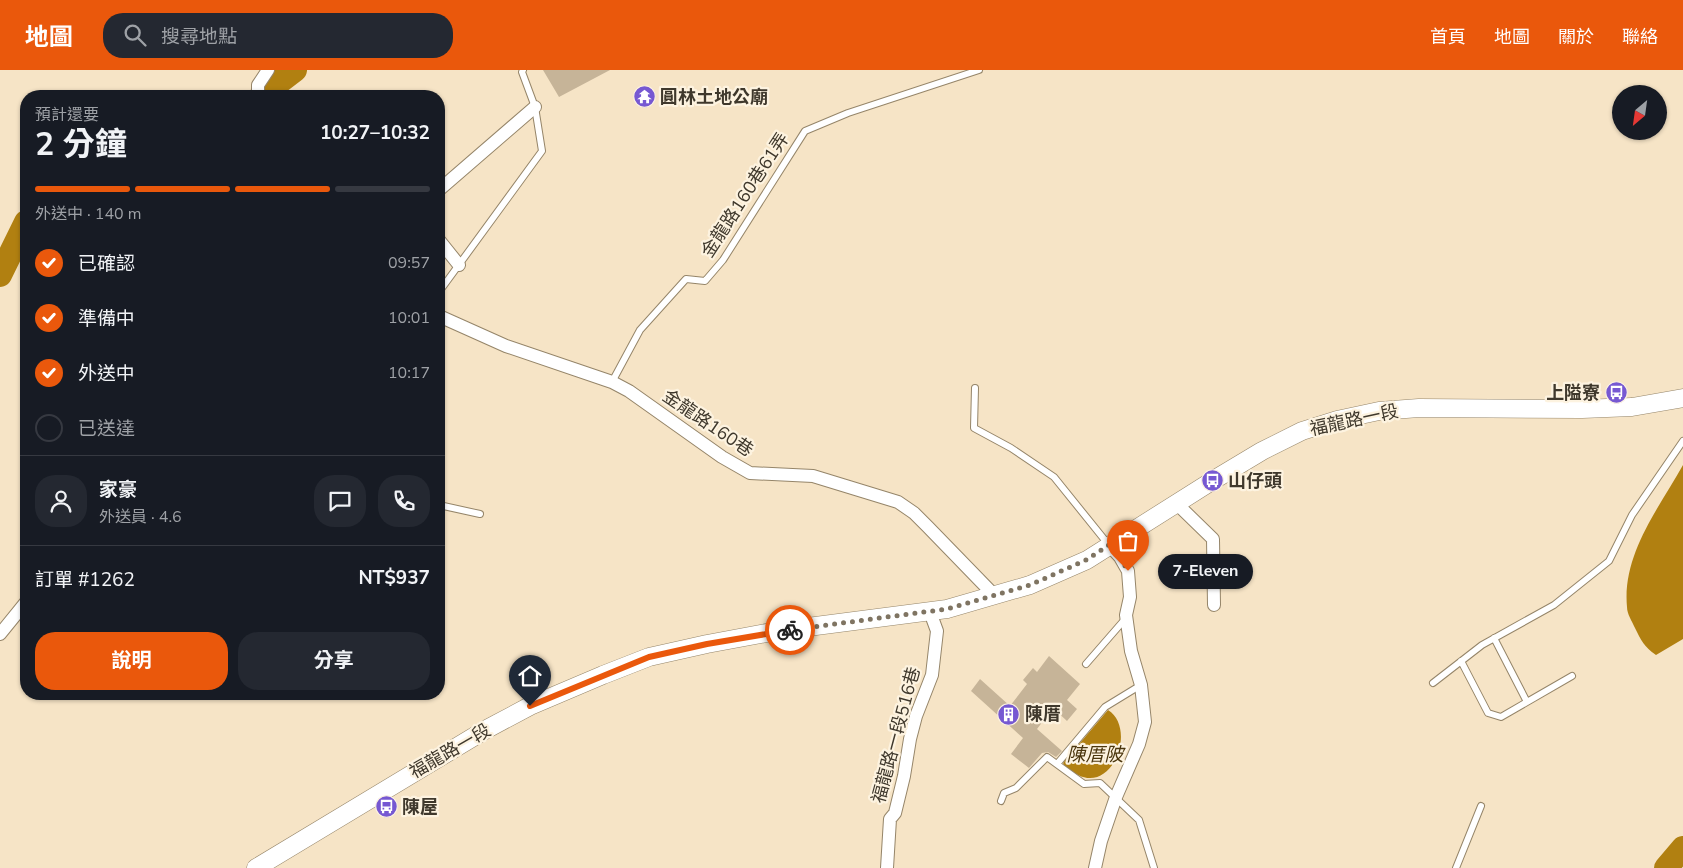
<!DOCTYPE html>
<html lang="zh-TW">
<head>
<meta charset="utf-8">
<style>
  :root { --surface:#171b24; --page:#242831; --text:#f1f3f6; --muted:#9ea1a6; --line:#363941; --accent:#ea580c }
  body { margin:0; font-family:"Nunito Sans","Noto Sans TC",sans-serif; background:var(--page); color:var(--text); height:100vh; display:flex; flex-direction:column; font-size:19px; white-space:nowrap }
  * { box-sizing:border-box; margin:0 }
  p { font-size:16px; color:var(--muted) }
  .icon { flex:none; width:28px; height:28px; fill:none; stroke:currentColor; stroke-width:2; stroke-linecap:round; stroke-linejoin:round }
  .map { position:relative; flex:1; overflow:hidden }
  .drawer { position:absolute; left:20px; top:20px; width:425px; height:610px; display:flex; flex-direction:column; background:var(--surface); border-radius:20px; box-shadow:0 1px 4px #0004 }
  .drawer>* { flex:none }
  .needle { width:32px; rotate:209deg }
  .fabs { position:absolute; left:1612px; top:15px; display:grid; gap:10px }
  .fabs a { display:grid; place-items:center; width:55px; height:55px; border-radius:50%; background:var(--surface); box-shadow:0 1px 4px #0004; font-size:25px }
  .pin { position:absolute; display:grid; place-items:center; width:42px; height:42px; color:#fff; margin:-51px -21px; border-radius:50% 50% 50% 0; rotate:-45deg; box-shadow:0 0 5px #0007 }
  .pin .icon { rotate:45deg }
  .courier { position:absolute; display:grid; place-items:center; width:50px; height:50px; margin:-25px; border:4px solid #ea580c; border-radius:50%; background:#fff; color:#222; box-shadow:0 1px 6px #0007 }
  .bubble { position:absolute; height:35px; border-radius:18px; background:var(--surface); box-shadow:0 1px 4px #0004; font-size:16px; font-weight:700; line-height:35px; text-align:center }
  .summary em { font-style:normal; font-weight:700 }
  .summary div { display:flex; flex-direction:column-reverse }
  .summary { display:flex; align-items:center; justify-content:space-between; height:85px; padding:0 15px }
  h1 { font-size:32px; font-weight:700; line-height:38px }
  .bar { display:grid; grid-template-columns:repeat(4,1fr); gap:8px 5px; align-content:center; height:60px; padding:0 15px }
  .bar i { height:6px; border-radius:4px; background:var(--line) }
  .bar .on { background:var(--accent) }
  .bar p { grid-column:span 4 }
  .line { display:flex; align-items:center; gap:12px; padding:0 15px; border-top:1px solid var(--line) }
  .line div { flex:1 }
  .round { display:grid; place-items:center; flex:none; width:52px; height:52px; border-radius:20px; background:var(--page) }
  ol { padding:0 15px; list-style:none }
  li { display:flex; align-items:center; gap:15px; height:55px }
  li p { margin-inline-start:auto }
  li .icon { padding:5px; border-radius:50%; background:var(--accent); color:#fff; stroke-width:4 }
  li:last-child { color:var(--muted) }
  li i { width:28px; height:28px; border:2px solid var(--line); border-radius:50% }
  .button { display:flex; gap:10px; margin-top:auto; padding:10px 15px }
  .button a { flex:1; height:58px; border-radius:20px; background:var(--accent); color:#fff; font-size:20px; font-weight:700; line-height:58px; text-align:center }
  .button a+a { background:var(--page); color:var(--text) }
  header { display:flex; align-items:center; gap:30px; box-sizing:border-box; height:70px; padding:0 25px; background:var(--accent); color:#fff }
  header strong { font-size:24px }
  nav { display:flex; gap:28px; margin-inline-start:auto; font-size:18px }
  .search { width:350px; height:45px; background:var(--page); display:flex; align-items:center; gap:12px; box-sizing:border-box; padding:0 18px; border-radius:20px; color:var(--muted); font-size:19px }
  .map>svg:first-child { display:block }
  .water { fill:#b18011 }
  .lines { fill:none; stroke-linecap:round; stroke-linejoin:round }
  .river { stroke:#b18011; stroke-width:24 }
  .building { fill:#c6b498 }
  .lane-casing { stroke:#958569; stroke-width:8 }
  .street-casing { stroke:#958569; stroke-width:14 }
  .secondary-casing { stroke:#958569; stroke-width:19 }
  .lane { stroke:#fff; stroke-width:6 }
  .street { stroke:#fff; stroke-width:12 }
  .secondary { stroke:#fff; stroke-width:18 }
  .done { stroke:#7f7462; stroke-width:5; stroke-dasharray:0 9 }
  .route { stroke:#ea580c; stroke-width:6 }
  .labels { text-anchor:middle; stroke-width:4.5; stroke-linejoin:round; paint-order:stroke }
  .poi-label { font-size:18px; font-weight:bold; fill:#3f382c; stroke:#fdf3e0; text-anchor:start }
  .street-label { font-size:18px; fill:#3f382c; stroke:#fdf3e0 }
  .water-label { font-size:19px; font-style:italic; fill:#4c370e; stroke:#fdf3e0 }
</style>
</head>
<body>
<header>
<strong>地圖</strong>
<div class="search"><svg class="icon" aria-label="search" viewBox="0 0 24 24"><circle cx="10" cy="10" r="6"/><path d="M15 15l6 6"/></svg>搜尋地點</div>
<nav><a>首頁</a><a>地圖</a><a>關於</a><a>聯絡</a></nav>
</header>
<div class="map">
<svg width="1683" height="798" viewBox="0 0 1683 798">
  <rect width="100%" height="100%" fill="#f6e4c6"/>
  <path class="water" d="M1683,395V569L1656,585C1644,577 1641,570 1635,558C1632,551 1627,544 1627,537C1622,484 1659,438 1683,395Z
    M1108,640C1137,658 1113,723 1078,705C1071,702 1066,699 1063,693Z"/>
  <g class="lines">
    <path class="river" d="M261,26L295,0
      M0,205L26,152
      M1666,798L1683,778"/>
  </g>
  <path class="building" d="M543,0H610L559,27Z
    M1049,586L1080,614L1067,630L1077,639L1067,651L1053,638L1037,659L1062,681L1056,687L1048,682L1042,683L1029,698L1011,684L1023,668L971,621L980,609L1010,636L1027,614L1023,610L1033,598L1037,602Z"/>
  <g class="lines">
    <defs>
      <path id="lane" d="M439,222L542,81L535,37L522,2L523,0
        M612,312L640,260L686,209L705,211L723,190L805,61L848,43L979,0
        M975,318L974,358L1011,378L1054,407L1108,474
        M439,435L480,444
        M1494,568L1527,632
        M1461,591L1488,643L1501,647L1572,606
        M1086,594L1126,548
        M1433,613L1482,575L1554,535L1609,491L1632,445L1683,371
        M1057,694L1105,637L1141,615
        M1001,731L1004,723L1016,718L1047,687L1084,714L1100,713L1139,750L1154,798
        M1456,798L1481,736"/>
      <path id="street" d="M258,26V15L268,0
        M439,120L535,37
        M439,170L459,195
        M439,246L506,276L612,312L629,321L722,387L750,403L813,406L898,432L914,443L928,457L994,525
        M1176,433L1213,469L1214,535
        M0,564L26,532
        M887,798L890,749L895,743L904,706L910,669L916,646L932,605L937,561L930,542
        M1095,798L1101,771L1116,727L1139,674L1145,652L1141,615L1131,581L1126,545L1130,527L1128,501L1120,487L1109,475"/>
      <path id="secondary" d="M256,798L485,660L530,636L603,605L649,587L707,574L777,561L947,539L1030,515L1087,490L1212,411L1262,381L1302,361L1337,350L1379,341L1419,338L1582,339L1632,337L1683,328"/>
    </defs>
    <use href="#lane" class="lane-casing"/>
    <use href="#street" class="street-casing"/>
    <use href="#secondary" class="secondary-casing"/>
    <use href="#lane" class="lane"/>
    <use href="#street" class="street"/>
    <use href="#secondary" class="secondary"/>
  </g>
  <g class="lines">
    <path class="done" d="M790,560L947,539L1030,515L1086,490L1109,475L1120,487L1128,501"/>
    <path class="route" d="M530,636L649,587L707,574L790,560"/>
  </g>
  <defs>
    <symbol id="temple-disc" viewBox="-11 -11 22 22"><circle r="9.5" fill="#7658d2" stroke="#fdf3e0"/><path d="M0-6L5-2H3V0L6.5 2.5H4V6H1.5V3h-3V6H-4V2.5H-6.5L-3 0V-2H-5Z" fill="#fff"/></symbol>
    <symbol id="bus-disc" viewBox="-11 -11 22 22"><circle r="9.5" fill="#7658d2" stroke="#fdf3e0"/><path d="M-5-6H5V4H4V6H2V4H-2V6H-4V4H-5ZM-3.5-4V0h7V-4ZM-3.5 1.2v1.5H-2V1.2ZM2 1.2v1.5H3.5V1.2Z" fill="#fff"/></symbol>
    <symbol id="building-disc" viewBox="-11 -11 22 22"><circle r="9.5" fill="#7658d2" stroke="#fdf3e0"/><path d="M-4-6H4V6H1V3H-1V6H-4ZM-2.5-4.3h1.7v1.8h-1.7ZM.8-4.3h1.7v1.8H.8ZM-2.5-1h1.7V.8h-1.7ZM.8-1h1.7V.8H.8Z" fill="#fff"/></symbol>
  </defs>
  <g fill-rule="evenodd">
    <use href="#temple-disc" x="632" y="14" width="25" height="25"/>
    <use href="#bus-disc" x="1604" y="310" width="25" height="25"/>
    <use href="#bus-disc" x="1200" y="398" width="25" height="25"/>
    <use href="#building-disc" x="996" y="632" width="25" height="25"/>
    <use href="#bus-disc" x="374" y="724" width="25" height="25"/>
  </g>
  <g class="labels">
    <g class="poi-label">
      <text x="660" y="33">圓林土地公廟</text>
      <text x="1600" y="329" text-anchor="end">上隘寮</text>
      <text x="1228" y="417">山仔頭</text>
      <text x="1025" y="650">陳厝</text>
      <text x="402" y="743">陳屋</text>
    </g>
    <g class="street-label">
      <text transform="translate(745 125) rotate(-57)" y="6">金龍路160巷61弄</text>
      <text transform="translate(1354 350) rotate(-12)" y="6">福龍路一段</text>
      <text transform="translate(708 353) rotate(34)" y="6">金龍路160巷</text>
      <text transform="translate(896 665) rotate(-75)" y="6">福龍路一段516巷</text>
      <text transform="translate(450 681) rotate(-30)" y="6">福龍路一段</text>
    </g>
    <g class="water-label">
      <text x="1095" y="691">陳厝陂</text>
    </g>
  </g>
</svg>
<div class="fabs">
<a><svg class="needle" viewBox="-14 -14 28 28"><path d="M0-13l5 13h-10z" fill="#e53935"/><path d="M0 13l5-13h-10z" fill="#9ea1a6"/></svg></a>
</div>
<div class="pin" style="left:1128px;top:501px;background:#ea580c"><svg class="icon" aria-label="bag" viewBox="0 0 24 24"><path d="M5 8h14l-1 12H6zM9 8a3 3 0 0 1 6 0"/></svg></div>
<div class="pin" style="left:530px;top:636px;background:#1f2937"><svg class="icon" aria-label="home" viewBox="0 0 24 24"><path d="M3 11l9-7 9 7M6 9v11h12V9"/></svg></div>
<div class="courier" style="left:790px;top:560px"><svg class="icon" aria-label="bike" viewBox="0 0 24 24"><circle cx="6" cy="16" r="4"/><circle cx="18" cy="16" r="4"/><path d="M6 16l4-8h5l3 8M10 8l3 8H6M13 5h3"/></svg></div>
<div class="bubble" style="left:1158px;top:484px;width:95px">7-Eleven</div>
<section class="drawer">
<div class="summary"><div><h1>2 分鐘</h1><p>預計還要</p></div><em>10:27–10:32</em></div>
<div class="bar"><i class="on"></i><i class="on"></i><i class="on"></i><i></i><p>外送中 · 140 m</p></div>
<ol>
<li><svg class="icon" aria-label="check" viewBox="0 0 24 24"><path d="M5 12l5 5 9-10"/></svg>已確認<p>09:57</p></li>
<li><svg class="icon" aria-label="check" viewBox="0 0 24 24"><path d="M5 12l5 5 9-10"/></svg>準備中<p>10:01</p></li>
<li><svg class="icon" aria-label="check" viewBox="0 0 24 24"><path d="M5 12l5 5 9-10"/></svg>外送中<p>10:17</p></li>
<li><i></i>已送達</li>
</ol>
<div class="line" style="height:90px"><a class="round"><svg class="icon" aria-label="person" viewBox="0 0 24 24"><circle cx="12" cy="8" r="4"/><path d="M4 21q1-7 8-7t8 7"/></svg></a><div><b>家豪</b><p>外送員 · 4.6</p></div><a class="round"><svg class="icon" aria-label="chat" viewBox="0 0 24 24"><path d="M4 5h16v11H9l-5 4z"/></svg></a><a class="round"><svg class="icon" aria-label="phone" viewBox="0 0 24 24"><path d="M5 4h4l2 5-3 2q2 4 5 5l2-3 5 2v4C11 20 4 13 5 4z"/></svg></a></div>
<div class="line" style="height:65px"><div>訂單 #1262</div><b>NT$937</b></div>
<div class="button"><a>說明</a><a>分享</a></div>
</section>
</div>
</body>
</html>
